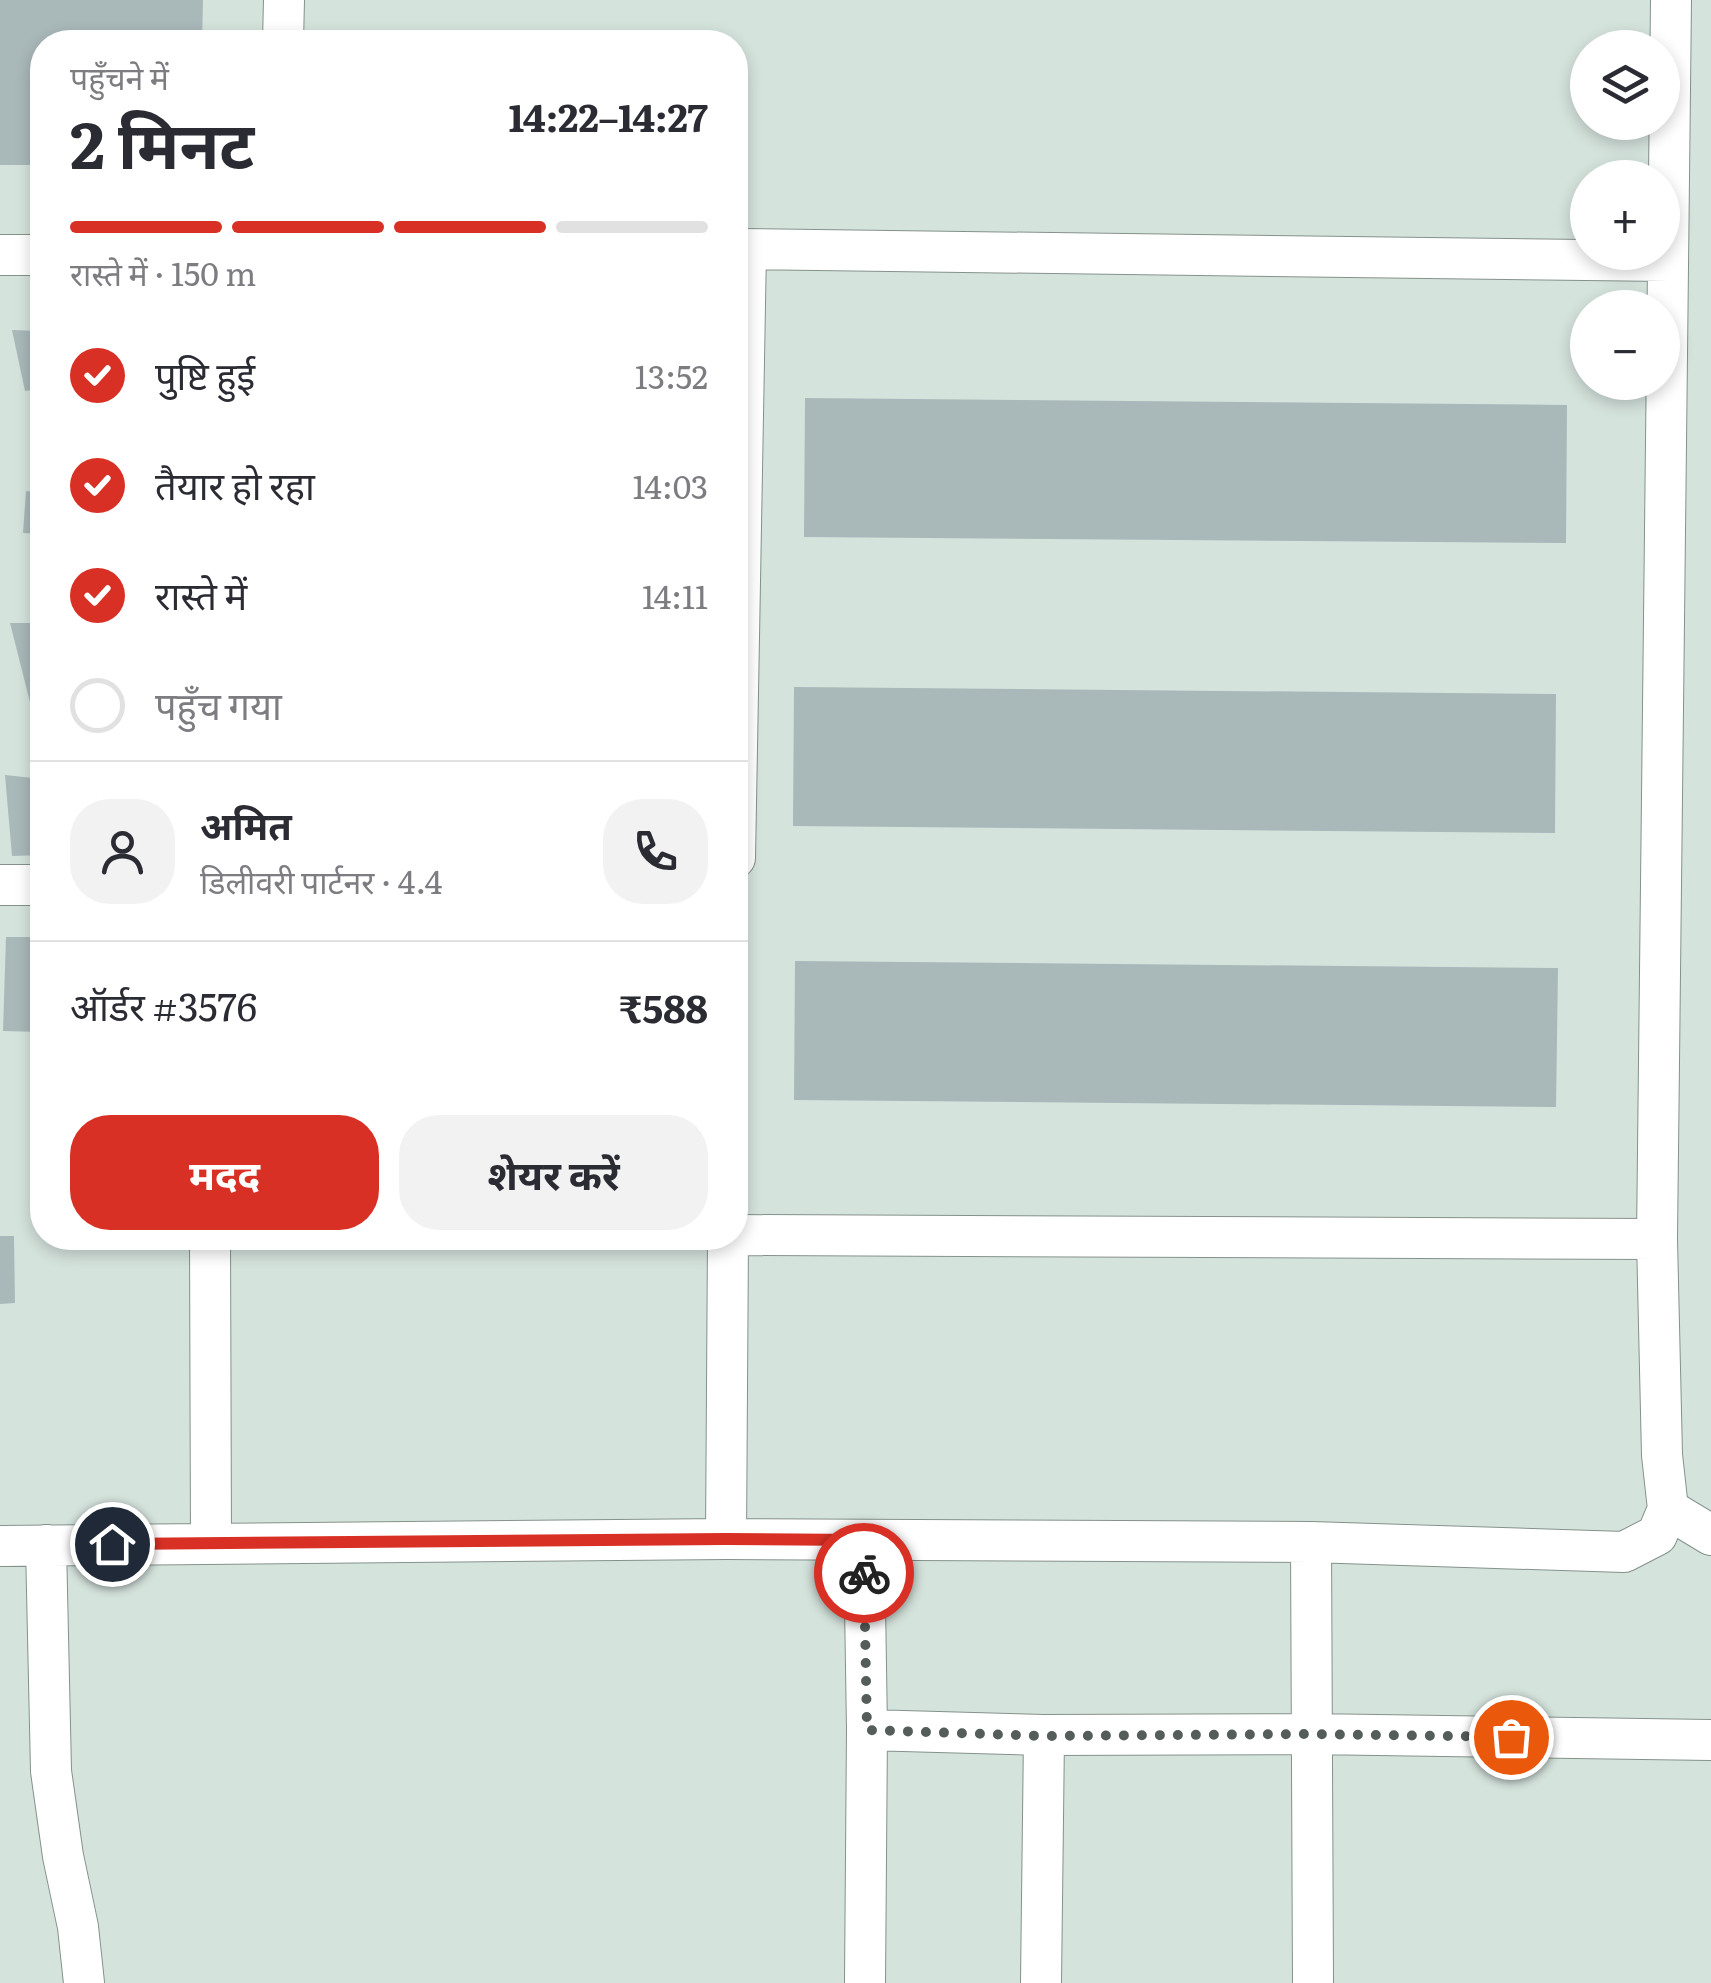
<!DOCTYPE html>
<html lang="hi">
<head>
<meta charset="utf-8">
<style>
  :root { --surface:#fff; --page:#f2f2f3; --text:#2b2b33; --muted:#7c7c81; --line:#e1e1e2; --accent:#d93025 }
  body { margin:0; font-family:Literata,"Noto Sans Devanagari",serif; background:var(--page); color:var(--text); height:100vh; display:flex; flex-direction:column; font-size:38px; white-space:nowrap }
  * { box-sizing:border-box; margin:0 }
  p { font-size:32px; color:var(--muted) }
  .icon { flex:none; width:55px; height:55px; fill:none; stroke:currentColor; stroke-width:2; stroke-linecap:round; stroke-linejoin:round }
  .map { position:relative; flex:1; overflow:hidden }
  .details { position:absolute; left:30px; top:30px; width:718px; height:1220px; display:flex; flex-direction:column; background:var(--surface); border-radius:40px; box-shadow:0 5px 15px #0003 }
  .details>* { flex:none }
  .buttons { position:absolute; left:1570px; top:30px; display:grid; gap:20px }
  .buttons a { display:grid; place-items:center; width:110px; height:110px; border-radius:50%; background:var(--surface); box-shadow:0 5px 15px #0003; font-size:50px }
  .pin { position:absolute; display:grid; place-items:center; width:85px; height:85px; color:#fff; margin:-42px; border:5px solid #fff; border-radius:50%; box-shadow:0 2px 10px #0007 }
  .courier { position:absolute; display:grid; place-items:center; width:100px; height:100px; margin:-50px; border:8px solid #d93025; border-radius:50%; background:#fff; color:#222; box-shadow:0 2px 12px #0007 }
  .summary em { font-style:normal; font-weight:700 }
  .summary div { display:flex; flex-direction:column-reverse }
  .summary { display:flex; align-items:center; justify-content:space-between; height:170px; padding:0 40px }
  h1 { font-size:65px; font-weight:700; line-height:75px }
  .bar { display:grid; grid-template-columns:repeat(4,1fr); gap:15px 10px; align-content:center; height:120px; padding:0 40px }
  .bar i { height:12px; border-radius:8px; background:var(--line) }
  .bar .active { background:var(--accent) }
  .bar p { grid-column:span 4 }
  .line { display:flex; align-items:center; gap:25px; padding:0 40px; border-top:2px solid var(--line) }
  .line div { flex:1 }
  .round { display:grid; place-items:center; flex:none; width:105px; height:105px; border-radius:40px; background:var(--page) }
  ol { padding:0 40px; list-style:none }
  li { display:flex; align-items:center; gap:30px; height:110px }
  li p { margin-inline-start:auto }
  li .icon { padding:10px; border-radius:50%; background:var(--accent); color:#fff; stroke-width:4 }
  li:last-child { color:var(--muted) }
  li i { width:55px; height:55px; border:5px solid var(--line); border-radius:50% }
  .primary-button { display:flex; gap:20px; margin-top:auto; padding:20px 40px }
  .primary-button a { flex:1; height:115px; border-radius:40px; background:var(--accent); color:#fff; font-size:40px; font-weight:700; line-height:115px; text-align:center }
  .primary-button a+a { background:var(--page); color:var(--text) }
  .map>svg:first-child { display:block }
  .building { fill:#a9b8b9 }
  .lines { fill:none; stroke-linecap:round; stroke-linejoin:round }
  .minor-casing { stroke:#85928c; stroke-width:42 }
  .minor { stroke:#fff; stroke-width:40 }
  .done { stroke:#555d5a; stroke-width:10; stroke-dasharray:0 18 }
  .route { stroke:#d93025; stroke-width:12 }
</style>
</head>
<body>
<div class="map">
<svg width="1711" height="1983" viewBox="0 0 1711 1983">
  <rect width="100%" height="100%" fill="#d5e3dd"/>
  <path class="building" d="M0,0H203L202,42H42V139L30,165H0Z
    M12,330L42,331V389L25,391Z
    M805,398L1567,405L1566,543L804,537Z
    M26,491L42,493V534L23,533Z
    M10,623H42V713L33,714Z
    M794,687L1556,694L1555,833L793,826Z
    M5,775L42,779V855L12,856Z
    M6,937H42V1032L3,1031Z
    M795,961L1558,968L1556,1107L794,1100Z
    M0,1236H14L15,1303L0,1304Z"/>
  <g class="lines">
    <defs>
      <path id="minor" d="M283,42L284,0
        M735,249L1668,261
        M0,255H42
        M735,858L746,249
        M0,885H42
        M735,1235L1657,1239
        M210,1238L211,1543
        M1668,1509L1711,1535
        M726,1539L728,1238
        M864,1540L867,1730L865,1983
        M1311,1542L1313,1983
        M46,1545L51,1771L63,1856L78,1927L84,1983
        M0,1546L726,1539L1311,1542L1624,1552L1657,1535L1668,1509L1662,1455L1657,1239L1671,0
        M867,1730L1044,1735L1311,1734L1711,1740
        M1041,1983L1044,1735"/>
    </defs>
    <use href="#minor" class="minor-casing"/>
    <use href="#minor" class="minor"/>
  </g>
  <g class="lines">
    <path class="done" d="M864,1573L867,1730L1044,1736L1311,1734L1511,1737"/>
    <path class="route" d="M112,1544L726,1539L864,1540V1573"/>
  </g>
</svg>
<div class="buttons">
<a><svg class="icon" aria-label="layers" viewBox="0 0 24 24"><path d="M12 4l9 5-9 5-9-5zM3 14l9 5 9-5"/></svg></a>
<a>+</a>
<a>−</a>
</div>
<div class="pin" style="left:1511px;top:1737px;background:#ea580c"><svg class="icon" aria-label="bag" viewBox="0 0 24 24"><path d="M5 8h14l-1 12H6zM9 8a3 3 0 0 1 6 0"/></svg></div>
<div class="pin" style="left:112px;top:1544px;background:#1f2937"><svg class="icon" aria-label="home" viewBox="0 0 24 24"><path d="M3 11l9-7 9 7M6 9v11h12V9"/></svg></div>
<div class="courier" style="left:864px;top:1573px"><svg class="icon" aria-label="bike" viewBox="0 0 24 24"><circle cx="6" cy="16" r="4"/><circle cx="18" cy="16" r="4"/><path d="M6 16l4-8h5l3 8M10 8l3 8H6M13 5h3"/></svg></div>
<section class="details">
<div class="summary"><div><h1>2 मिनट</h1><p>पहुँचने में</p></div><em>14:22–14:27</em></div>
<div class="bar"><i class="active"></i><i class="active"></i><i class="active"></i><i></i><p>रास्ते में · 150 m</p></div>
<ol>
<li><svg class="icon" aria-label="check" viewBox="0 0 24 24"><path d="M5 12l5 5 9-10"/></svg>पुष्टि हुई<p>13:52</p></li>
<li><svg class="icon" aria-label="check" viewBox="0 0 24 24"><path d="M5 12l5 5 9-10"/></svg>तैयार हो रहा<p>14:03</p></li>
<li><svg class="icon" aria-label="check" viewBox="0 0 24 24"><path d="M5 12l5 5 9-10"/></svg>रास्ते में<p>14:11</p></li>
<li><i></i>पहुँच गया</li>
</ol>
<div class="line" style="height:180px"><a class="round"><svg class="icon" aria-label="person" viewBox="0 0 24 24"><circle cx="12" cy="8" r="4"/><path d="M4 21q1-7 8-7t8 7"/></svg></a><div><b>अमित</b><p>डिलीवरी पार्टनर · 4.4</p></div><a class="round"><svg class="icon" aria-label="phone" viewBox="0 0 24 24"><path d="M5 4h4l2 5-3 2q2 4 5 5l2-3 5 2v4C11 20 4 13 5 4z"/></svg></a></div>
<div class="line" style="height:130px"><div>ऑर्डर #3576</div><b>₹588</b></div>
<div class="primary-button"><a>मदद</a><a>शेयर करें</a></div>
</section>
</div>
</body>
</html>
